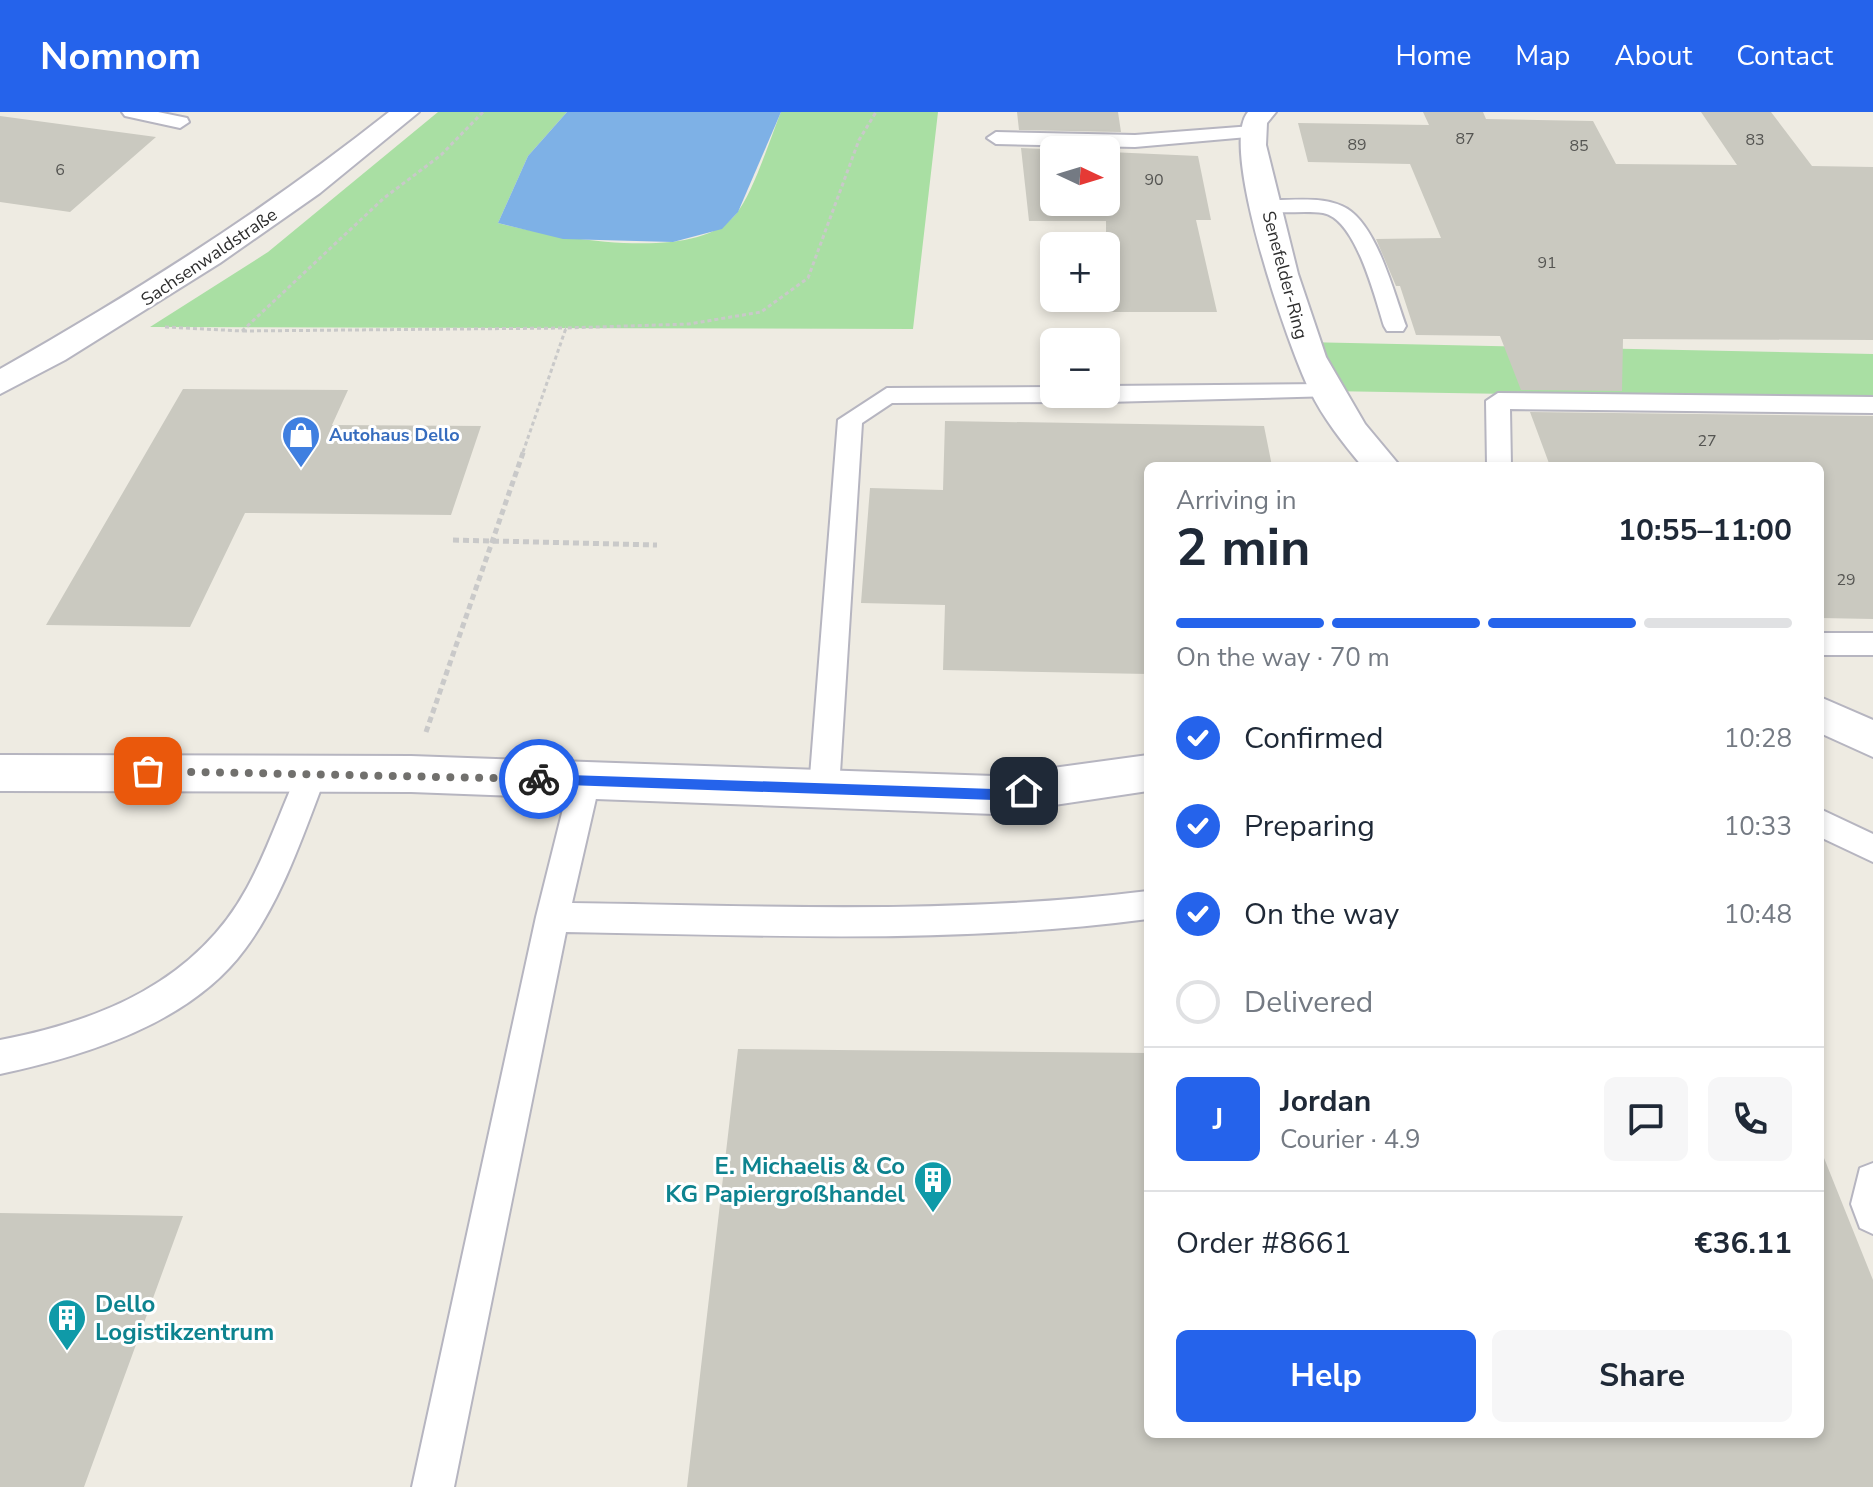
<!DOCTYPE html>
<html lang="en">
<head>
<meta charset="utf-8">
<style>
  :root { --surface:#fff; --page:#f6f6f7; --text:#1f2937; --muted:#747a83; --line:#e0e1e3; --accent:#2563eb }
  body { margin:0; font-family:"Nunito Sans",sans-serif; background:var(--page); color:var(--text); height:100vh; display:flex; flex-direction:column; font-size:30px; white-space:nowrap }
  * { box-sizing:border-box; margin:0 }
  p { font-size:26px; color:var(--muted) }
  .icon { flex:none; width:44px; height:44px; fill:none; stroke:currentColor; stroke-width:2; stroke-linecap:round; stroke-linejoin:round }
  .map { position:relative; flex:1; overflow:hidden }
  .details { position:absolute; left:1144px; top:350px; width:680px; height:976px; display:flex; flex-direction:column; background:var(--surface); border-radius:12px; box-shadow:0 4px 12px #0003 }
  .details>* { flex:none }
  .needle { width:52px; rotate:94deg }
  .fabs { position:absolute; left:1040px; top:24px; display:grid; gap:16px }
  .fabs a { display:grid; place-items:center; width:80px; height:80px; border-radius:12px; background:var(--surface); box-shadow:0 4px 12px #0003; font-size:40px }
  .pin { position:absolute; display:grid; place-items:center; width:68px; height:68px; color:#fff; margin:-34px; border-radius:16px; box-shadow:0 4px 12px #0006 }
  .courier { position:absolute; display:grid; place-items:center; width:80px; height:80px; margin:-40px; border:6px solid #2563eb; border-radius:50%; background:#fff; color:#222; box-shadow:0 2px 10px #0007 }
  .summary em { font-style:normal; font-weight:700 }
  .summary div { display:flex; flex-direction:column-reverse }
  .summary { display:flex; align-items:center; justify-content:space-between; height:136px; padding:0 32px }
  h1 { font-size:52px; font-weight:700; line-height:60px }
  .bar { display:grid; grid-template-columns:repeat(4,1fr); gap:12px 8px; align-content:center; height:96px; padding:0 32px }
  .bar i { height:10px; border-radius:6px; background:var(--line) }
  .bar .current { background:var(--accent) }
  .bar p { grid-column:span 4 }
  .line { display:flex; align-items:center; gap:20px; padding:0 32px; border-top:2px solid var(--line) }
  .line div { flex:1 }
  .round { display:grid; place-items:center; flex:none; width:84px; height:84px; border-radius:12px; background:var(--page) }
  ol { padding:0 32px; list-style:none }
  li { display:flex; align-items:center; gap:24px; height:88px }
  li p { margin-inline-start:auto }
  li .icon { padding:8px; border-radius:50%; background:var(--accent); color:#fff; stroke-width:4 }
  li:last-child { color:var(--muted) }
  li i { width:44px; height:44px; border:4px solid var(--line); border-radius:50% }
  .primary-button { display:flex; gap:16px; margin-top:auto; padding:16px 32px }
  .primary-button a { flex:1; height:92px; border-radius:12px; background:var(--accent); color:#fff; font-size:32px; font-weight:700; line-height:92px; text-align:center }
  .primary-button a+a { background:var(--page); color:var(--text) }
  header { display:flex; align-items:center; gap:48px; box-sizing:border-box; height:112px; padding:0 40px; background:var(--accent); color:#fff }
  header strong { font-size:38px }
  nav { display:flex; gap:44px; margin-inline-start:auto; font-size:28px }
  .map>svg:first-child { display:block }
  .green { fill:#a9dfa3 }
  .water { fill:#7eb1e6 }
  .building { fill:#cac9c0; fill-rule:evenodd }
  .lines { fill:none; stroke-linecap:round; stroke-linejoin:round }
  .lane-casing { stroke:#b6b5c0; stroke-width:4 }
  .street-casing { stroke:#b6b5c0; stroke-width:4 }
  .secondary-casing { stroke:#b6b5c0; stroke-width:4 }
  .path-far1 { stroke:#c9c9c9; stroke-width:3; stroke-dasharray:4 3; stroke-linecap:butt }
  .path { stroke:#c9c9c9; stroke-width:5; stroke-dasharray:6 4; stroke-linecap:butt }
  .lane { fill:#fff; fill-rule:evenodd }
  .street { fill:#fff; fill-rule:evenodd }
  .secondary { fill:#fff; fill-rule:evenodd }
  .route { fill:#2563eb }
  .done { stroke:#71706d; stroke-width:8; stroke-dasharray:0 14.4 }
  .labels { text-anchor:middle; stroke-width:6; stroke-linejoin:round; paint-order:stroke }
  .number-label { font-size:16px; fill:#555552 }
  .far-street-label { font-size:18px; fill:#2e2e2e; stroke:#fff }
  .far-shop-label { font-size:18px; font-weight:bold; fill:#366cbe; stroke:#fff; text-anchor:start }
  .near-culture-label { font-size:24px; font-weight:bold; fill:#0d838f; stroke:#fff; text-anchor:end }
</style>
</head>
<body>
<header>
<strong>Nomnom</strong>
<nav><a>Home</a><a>Map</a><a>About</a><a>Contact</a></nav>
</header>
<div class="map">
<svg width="1873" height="1375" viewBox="0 0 1873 1375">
  <rect width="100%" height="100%" fill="#eeebe2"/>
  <path class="green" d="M438,0H567L528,44L498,111C553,125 696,153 736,102C753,81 770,27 781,0H938L913,217L150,215L268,140Z
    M1303,230L1873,242V288L1326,279Z"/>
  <path class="water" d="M567,0H781L738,100L722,117L673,130L563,127L498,111L528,44Z"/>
  <path class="building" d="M1017,0H1118L1121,20L1019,18Z
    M1423,0H1483L1486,7L1593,9L1616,52L1737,53L1701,0H1771L1812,54L1873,55V228L1623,227L1622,279L1521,278L1500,224L1416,223L1400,174H1396L1376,127L1441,126L1410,52L1308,50L1298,11L1429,13Z
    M0,4L156,25L70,100L0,90Z
    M1021,36L1198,44L1211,108H1196L1217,200H1106V109H1029ZM1054,38H1106V90H1054Z
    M183,277L348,278L332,313L481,314L451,403L245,401L190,515L46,513Z
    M1530,300L1873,304V507L1820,506V354H1550Z
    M945,309L1264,314L1272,354H1148V562L943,558L945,493L861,491L870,376L943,378Z
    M738,937L1148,941V1322H1820L1822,1041L1873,1168V1375H687Z
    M0,1101L183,1104L84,1375H0Z"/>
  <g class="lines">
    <defs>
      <path id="lane" d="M122,0H158L187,6L189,10L180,16L125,4Z
        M1252,14L1259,16V24L1135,35L996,32L987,26L996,20L1135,23Z
        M1267,88C1291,89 1319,84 1342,94C1376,108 1394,182 1406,214L1403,219H1387L1384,214C1375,186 1356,107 1323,101C1302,98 1280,103 1260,98L1257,94L1260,90Z
        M1326,272L1338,279L1334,284L1106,290L1094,282H1106V274Z
        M1054,275V282H1088L1076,290L892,291L862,311L839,677L835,686L824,690L813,686L809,677L838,308L887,276Z
        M1498,281L1873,285V301L1510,297L1511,354H1487L1486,289Z
        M1820,521H1873V543H1820Z
        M312,649L322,652L327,661C304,720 283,786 245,837C191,911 85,944 0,962V928C100,909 196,870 247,776C269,736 282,693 302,652Z
        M585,657L595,660L600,669L572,791C765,794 956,803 1148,779V807C954,833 761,823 566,820L454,1375H412L536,805L570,669L575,660Z
        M1820,697L1873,722V750L1820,725Z
        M1873,1051V1122L1860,1116L1851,1092L1860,1056Z"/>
      <path id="street" d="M1248,0H1276L1267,11L1266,33L1298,162L1326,245L1365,312L1400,354H1362C1343,331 1323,306 1310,279C1289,237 1218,34 1248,0Z
        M1820,585L1873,608V645L1820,621Z
        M0,643L411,644L994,664L1148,643V679L994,702L411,680L0,679Z"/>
      <path id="secondary" d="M389,0H419L320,81L220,151L65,248L0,282V257C136,180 267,97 389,0Z"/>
    </defs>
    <use href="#lane" class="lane-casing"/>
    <use href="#street" class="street-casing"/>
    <use href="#secondary" class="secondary-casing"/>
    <path class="path-far1" d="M165,215L242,219L384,86L441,43L483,0
      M243,219L566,216
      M523,340L566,216L689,212L761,200L808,166L859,28L876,0"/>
    <path class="path" d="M453,428L657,433
      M426,620L524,338"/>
    <use href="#lane" class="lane"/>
    <use href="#street" class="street"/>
    <use href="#secondary" class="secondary"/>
  </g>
  <path class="route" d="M539,662L994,677L1024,673L1030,679L1024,684L994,688L539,672L533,667Z"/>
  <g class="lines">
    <path class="done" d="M148,659L539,667"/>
  </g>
  <defs>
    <symbol id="shop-pin" viewBox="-11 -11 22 30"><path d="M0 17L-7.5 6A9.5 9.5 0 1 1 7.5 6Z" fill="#3f7fe0" stroke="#fff"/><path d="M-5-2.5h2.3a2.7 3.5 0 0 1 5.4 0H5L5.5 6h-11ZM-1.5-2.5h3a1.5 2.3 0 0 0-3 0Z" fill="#fff"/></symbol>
    <symbol id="building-pin" viewBox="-11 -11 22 30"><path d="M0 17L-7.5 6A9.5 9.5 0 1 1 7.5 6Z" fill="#0f9aa8" stroke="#fff"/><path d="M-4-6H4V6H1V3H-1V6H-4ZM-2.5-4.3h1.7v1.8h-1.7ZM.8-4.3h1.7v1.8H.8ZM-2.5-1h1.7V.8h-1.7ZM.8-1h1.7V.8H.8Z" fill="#fff"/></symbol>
  </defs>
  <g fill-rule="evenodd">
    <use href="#shop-pin" x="279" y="301" width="44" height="60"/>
    <use href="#building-pin" x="911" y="1046" width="44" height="60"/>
    <use href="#building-pin" x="45" y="1184" width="44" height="60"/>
  </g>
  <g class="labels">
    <g class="number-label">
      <text x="1465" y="32">87</text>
      <text x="1755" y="33">83</text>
      <text x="1357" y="38">89</text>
      <text x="1579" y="39">85</text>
      <text x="60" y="63">6</text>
      <text x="1154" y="73">90</text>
      <text x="1547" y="156">91</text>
      <text x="1707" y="334">27</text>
      <text x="1846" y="473">29</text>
    </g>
    <g class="far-street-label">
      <text transform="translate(209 145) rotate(-34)" y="6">Sachsenwaldstraße</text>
      <text transform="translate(1285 163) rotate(75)" y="6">Senefelder-Ring</text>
    </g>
    <g class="far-shop-label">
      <text x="329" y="329">Autohaus Dello</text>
    </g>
    <g class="near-culture-label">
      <text x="905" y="1062">E. Michaelis &amp; Co<tspan x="905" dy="28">KG Papiergroßhandel</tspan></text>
      <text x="95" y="1200" text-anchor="start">Dello<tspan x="95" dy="28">Logistikzentrum</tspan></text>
    </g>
  </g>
</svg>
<div class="fabs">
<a><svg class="needle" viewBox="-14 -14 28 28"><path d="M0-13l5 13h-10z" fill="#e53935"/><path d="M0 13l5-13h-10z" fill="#747a83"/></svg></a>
<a>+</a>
<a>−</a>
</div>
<div class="pin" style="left:148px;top:659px;background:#ea580c"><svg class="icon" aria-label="bag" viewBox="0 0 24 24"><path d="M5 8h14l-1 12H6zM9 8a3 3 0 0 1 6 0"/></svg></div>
<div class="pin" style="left:1024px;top:679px;background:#1f2937"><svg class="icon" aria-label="home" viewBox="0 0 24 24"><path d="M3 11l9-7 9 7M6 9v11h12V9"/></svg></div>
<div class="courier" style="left:539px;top:667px"><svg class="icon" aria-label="bike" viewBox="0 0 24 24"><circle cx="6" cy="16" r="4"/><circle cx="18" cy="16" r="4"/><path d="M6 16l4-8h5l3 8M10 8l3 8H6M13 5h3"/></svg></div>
<section class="details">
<div class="summary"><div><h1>2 min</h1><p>Arriving in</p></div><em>10:55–11:00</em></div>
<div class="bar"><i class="current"></i><i class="current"></i><i class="current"></i><i></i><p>On the way · 70 m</p></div>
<ol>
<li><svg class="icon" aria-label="check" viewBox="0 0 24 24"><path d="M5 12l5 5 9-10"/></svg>Confirmed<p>10:28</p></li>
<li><svg class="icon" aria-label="check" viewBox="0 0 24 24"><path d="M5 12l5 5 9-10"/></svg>Preparing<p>10:33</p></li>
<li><svg class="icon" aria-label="check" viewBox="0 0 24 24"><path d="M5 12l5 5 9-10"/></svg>On the way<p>10:48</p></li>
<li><i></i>Delivered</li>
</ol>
<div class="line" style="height:144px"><b class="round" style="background:var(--accent);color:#fff">J</b><div><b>Jordan</b><p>Courier · 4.9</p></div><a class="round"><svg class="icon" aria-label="chat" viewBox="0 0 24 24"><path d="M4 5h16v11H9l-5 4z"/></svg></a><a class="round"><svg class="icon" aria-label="phone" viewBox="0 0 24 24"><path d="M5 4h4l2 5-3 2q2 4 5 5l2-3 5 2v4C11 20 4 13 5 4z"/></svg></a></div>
<div class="line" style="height:104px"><div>Order #8661</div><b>€36.11</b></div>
<div class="primary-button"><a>Help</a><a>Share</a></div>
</section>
</div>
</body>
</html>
